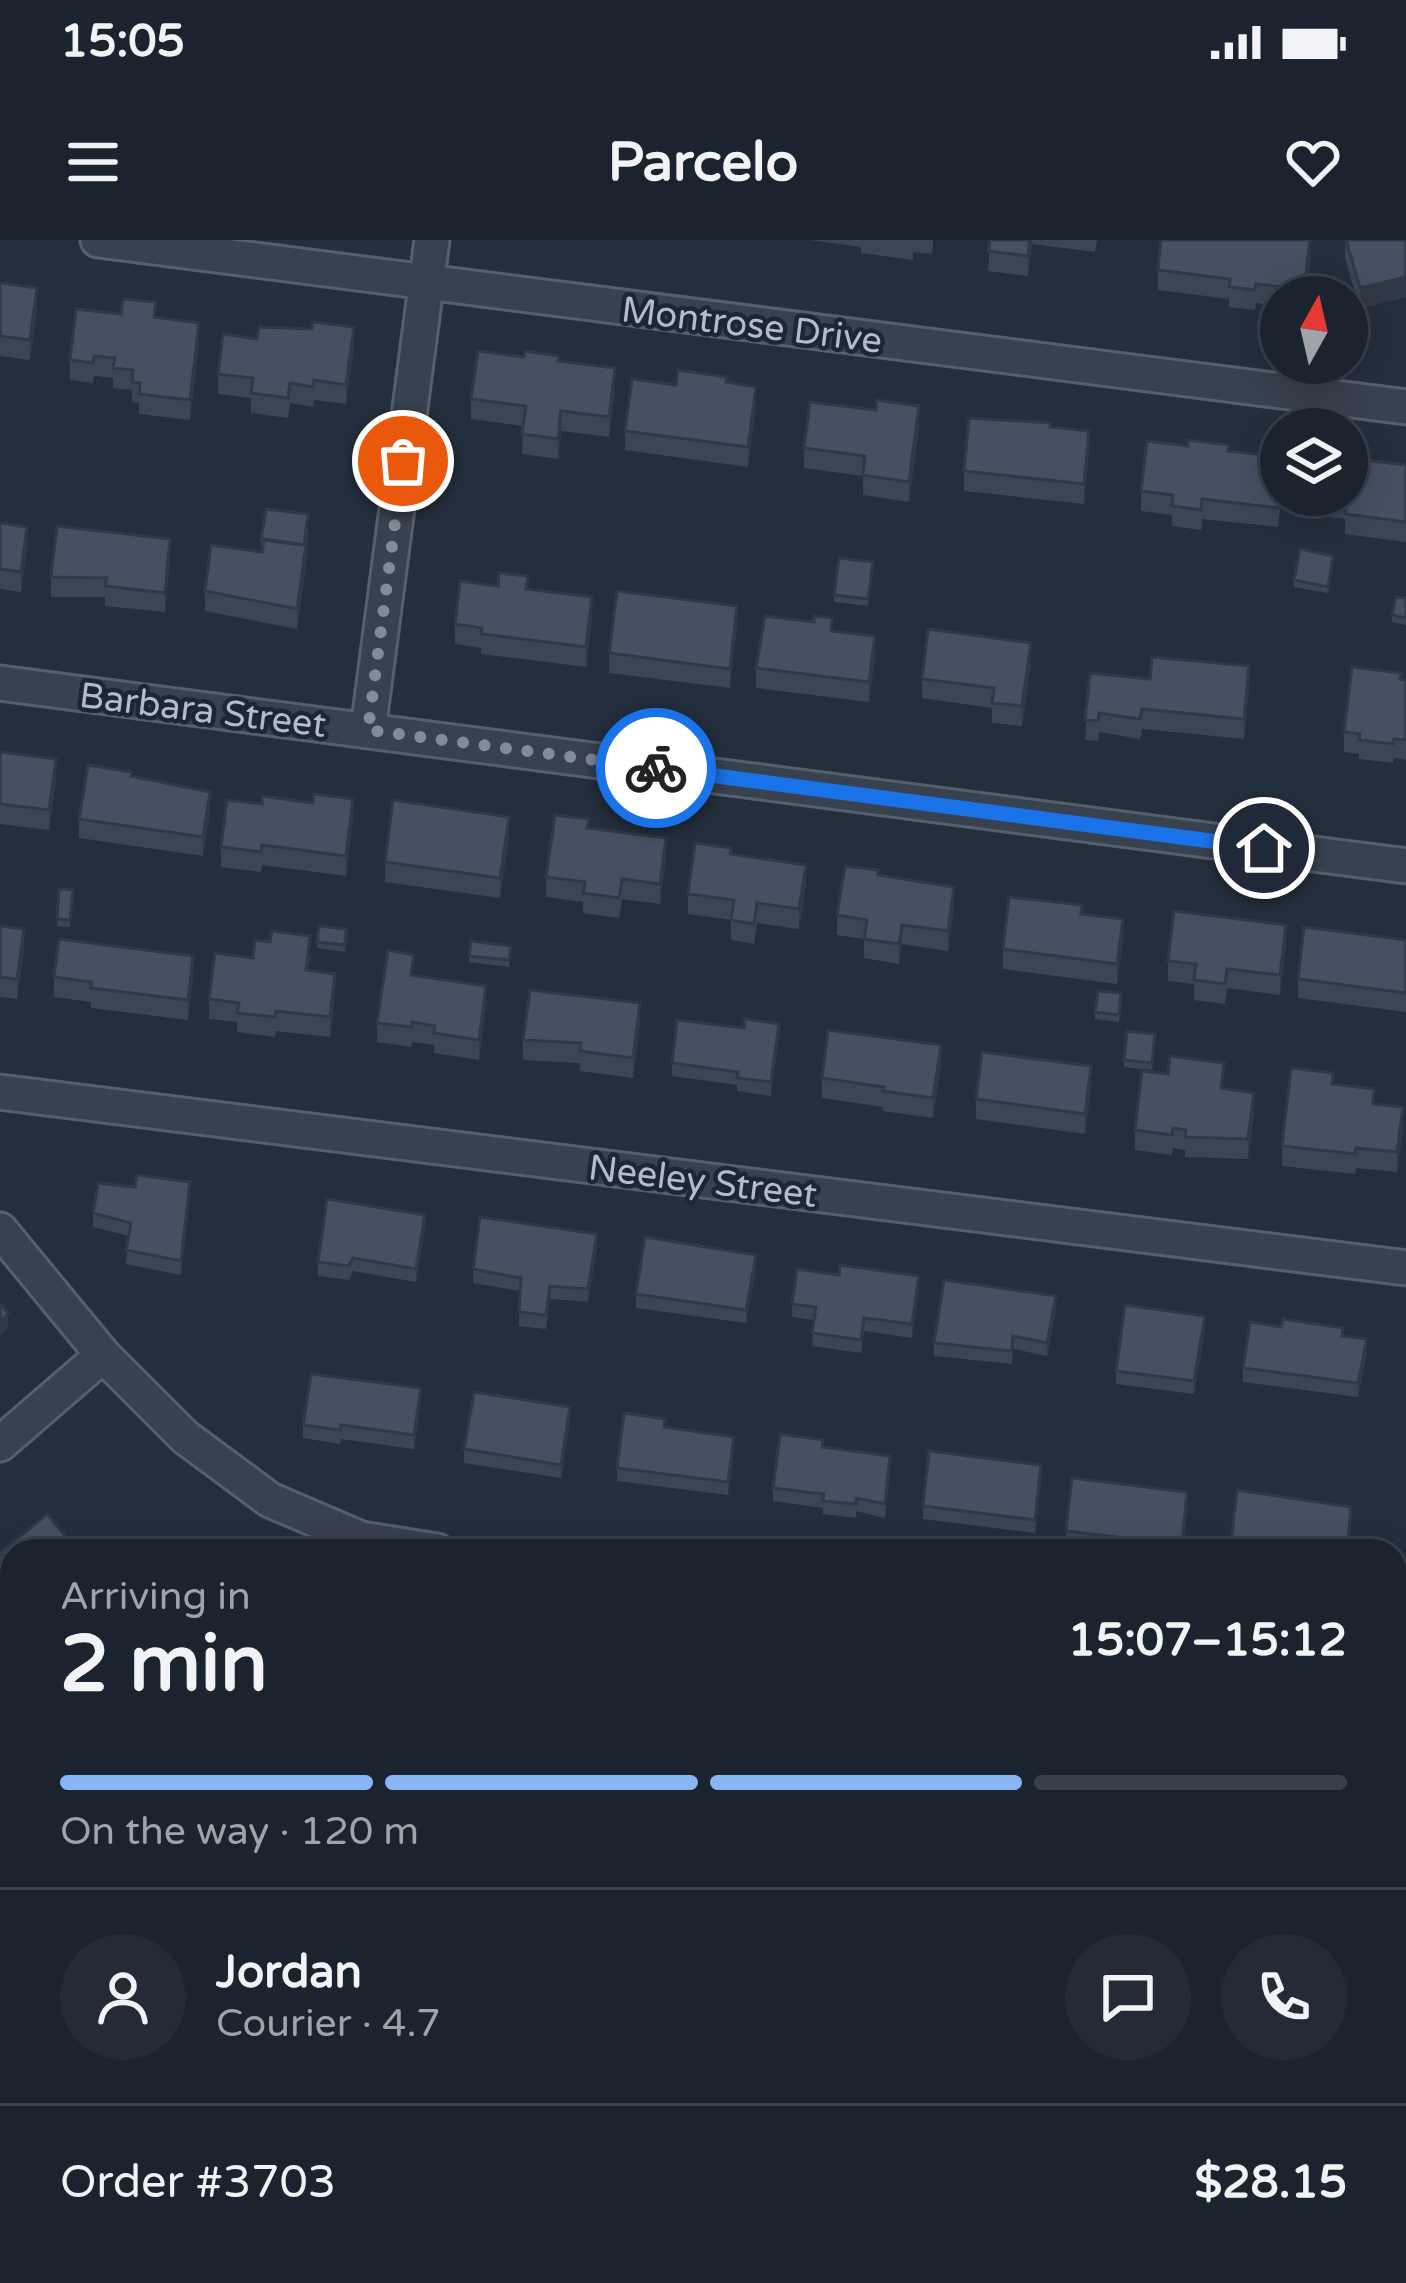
<!DOCTYPE html>
<html lang="en">
<head>
<meta charset="utf-8">
<style>
  :root { --surface:#1b232e; --page:#242b36; --text:#f1f3f6; --muted:#a0a4aa; --line:#39404a; --accent:#8ab4f8 }
  body { margin:0; font-family:"Varela Round",sans-serif; background:var(--page); color:var(--text); height:100vh; display:flex; flex-direction:column; font-size:45px; white-space:nowrap }
  * { box-sizing:border-box; margin:0 }
  p { font-size:39px; color:var(--muted) }
  .icon { flex:none; width:66px; height:66px; fill:none; stroke:currentColor; stroke-width:2; stroke-linecap:round; stroke-linejoin:round }
  .map { position:relative; flex:1; overflow:hidden }
  .panel { position:absolute; left:0px; top:1299px; width:1407px; height:744px; display:flex; flex-direction:column; background:var(--surface); border-radius:36px 36px 0 0; box-shadow:0 6px 30px #0003,0 0 0 3px var(--line) }
  .panel>* { flex:none }
  .needle { width:78px; rotate:8deg }
  .tools { position:absolute; left:1260px; top:36px; display:grid; gap:24px }
  .tools a { display:grid; place-items:center; width:108px; height:108px; border-radius:50%; background:var(--surface); box-shadow:0 6px 30px #0003,0 0 0 3px var(--line); font-size:60px }
  .pin { position:absolute; display:grid; place-items:center; width:102px; height:102px; color:#fff; margin:-51px; border:6px solid #fff; border-radius:50%; box-shadow:0 3px 12px #0007 }
  .courier { position:absolute; display:grid; place-items:center; width:120px; height:120px; margin:-60px; border:9px solid #1a73e8; border-radius:50%; background:#fff; color:#222; box-shadow:0 3px 15px #0007 }
  .overview em { font-style:normal; font-weight:700 }
  .overview div { display:flex; flex-direction:column-reverse }
  .overview { display:flex; align-items:center; justify-content:space-between; height:204px; padding:0 60px }
  h1 { font-size:78px; font-weight:700; line-height:90px }
  .bar { display:grid; grid-template-columns:repeat(4,1fr); gap:18px 12px; align-content:center; height:144px; padding:0 60px }
  .bar i { height:15px; border-radius:9px; background:var(--line) }
  .bar .on { background:var(--accent) }
  .bar p { grid-column:span 4 }
  .line { display:flex; align-items:center; gap:30px; padding:0 60px; border-top:3px solid var(--line) }
  .line div { flex:1 }
  .round { display:grid; place-items:center; flex:none; width:126px; height:126px; border-radius:63px; background:var(--page) }
  .status { display:flex; justify-content:space-between; align-items:center; height:84px; padding:0 60px; background:var(--surface); direction:ltr }
  .status svg { height:33px; fill:currentColor }
  header { display:flex; justify-content:space-between; align-items:center; height:156px; padding:0 60px; background:var(--surface); font-size:54px; font-weight:700 }
  .map>svg:first-child { display:block }
  .lines { fill:none; stroke-linecap:round; stroke-linejoin:round }
  .minor-casing { stroke:#565f6c; stroke-width:39 }
  .primary-casing { stroke:#414a57; stroke-width:60 }
  .minor { stroke:#38414e; stroke-width:33 }
  .primary { stroke:#56606e; stroke-width:54 }
  .rail { stroke:#5a6575; stroke-width:9; stroke-dasharray:12 12; stroke-linecap:butt }
  .wall { fill:#3b4654 }
  .shaded-wall { fill:#303945 }
  .building { fill:#455162; stroke:#303945; stroke-width:3 }
  .done { stroke:#828b98; stroke-width:12; stroke-dasharray:0 21.6 }
  .route { stroke:#1a73e8; stroke-width:15 }
  .labels { text-anchor:middle; stroke-width:9; stroke-linejoin:round; paint-order:stroke }
  .street-label { font-size:36px; fill:#b4bcc9; stroke:#1d2633 }
</style>
</head>
<body>
<div class="status"><b>15:05</b><svg viewBox="0 0 49 12"><path d="M0 12V9h3v3zM5 12V6h3v6zM10 12V3h3v9zM15 12V0h3v12zM26 1h20v11H26zM47 4h2v5h-2z"/></svg></div>
<header><svg class="icon" aria-label="menu" viewBox="0 0 24 24"><path d="M4 6h16M4 12h16M4 18h16"/></svg>Parcelo<svg class="icon" aria-label="heart" viewBox="0 0 24 24"><path d="M12 20l-8-8c-3-5 5-10 8-4 3-6 11-1 8 4z"/></svg></header>
<div class="map">
<svg width="1406" height="2043" viewBox="0 0 1406 2043">
  <rect width="100%" height="100%" fill="#242f3e"/>
  <g class="lines">
    <defs>
      <path id="minor" d="M98,0L1406,167
        M0,443L1406,626
        M368,490L432,0
        M0,852L1406,1028
        M0,990L103,1115L185,1197L270,1260L361,1299L437,1311
        M0,1204L103,1115
        M1395,1510L1406,1436
        M1395,1869L1406,1870
        M874,2031L890,2043
        M944,2043L957,2031"/>
      <path id="primary" d="M0,1743L12,1760
        M201,2031L209,2043"/>
    </defs>
    <use href="#minor" class="minor-casing"/>
    <use href="#primary" class="primary-casing"/>
    <use href="#minor" class="minor"/>
    <use href="#primary" class="primary"/>
    <path class="rail" d="M0,1573L12,1587
      M404,2031L415,2043"/>
  </g>
  <path class="wall" d="M810,0H933L932,14L913,12V20L861,13V7Z
    M990,0H1097L1095,12L1032,4L1028,36L988,31Z
    M1345,0H1406V57L1360,68L1345,18Z
    M1311,15L1306,57H1281V66L1256,63L1255,70L1229,67V59L1158,50V30Z
    M0,43L37,68L30,120L0,116Z
    M156,78L199,102L190,180L139,174V163L132,162V150L113,148V138L94,136L93,143L70,140V120Z
    M257,99L354,107L346,164L314,160L313,167L290,163L288,178L251,173V158L218,154V134Z
    M559,121L615,148L609,197L561,191L558,219L522,214L523,186L471,179V159Z
    M727,143L756,166L748,227L625,210V191L676,145Z
    M919,186L909,262L863,255V236L804,228V208Z
    M1051,187L1089,211L1084,264L964,251V231Z
    M1229,211L1282,255L1278,287L1202,279L1201,290L1172,286V275L1141,271V251Z
    M1406,225V302L1345,294V279L1316,275V255Z
    M0,283L27,307L21,352L0,349Z
    M308,288L306,325L297,389L205,371V351L261,312V300Z
    M170,319L165,372L105,366V357H51V337Z
    M1333,322L1328,353L1294,347V340Z
    M873,329L868,366L834,362V355Z
    M528,349L592,377L586,427L481,414V408L455,404V384Z
    M1406,358V385L1392,382V375Z
    M737,386L730,448L609,433V413Z
    M832,391L875,416L869,462L756,448V428Z
    M1031,423L1022,486L992,483V468L922,458V439Z
    M1090,433L1249,446L1244,499L1142,489L1140,499L1099,492L1098,501L1085,500Z
    M1401,439L1406,440V520L1394,518L1393,523L1359,519V514L1344,512V492Z
    M0,512L56,539L49,590L0,584Z
    M132,536L210,572L203,616L79,598V579Z
    M353,579L346,636L262,625L261,632L221,627V607Z
    M589,588L666,617L660,664L622,659L619,678L583,673V662L546,657V637Z
    M509,596L500,658L385,642V622Z
    M731,614L806,644L799,689L757,683L754,704L731,700V680L688,674V654Z
    M878,635L954,667L948,711L902,704L899,724L864,718V699L837,695V675Z
    M59,649L73,650L70,687L57,686Z
    M0,686L24,709L17,759L0,757Z
    M346,689L345,712L317,708V702Z
    M1123,699L1117,744L1003,729V709Z
    M1406,700V772L1298,758V739Z
    M1286,705L1280,755L1227,748L1225,764L1194,760V744L1168,741V721Z
    M511,712L509,727L469,722V716Z
    M310,715L308,730L335,754L330,797L276,791L275,797L237,792V782L209,779V759L253,718Z
    M193,736L188,780L91,768V762L54,757V737Z
    M414,736L486,766L479,820L434,813V805L412,802L411,807L377,802V783Z
    M1121,753L1119,782L1095,779V772Z
    M640,783L633,838L580,831V823L523,820V800Z
    M1155,794L1152,830L1124,827V820Z
    M779,797L771,856L737,851V845L672,836V823Z
    M941,825L933,878L883,871V867L822,858V838Z
    M1333,844L1374,864L1403,887L1397,932L1356,928L1355,934L1282,926V906Z
    M1091,846L1085,894L976,879V859Z
    M1224,849L1254,872L1248,919L1185,917V910L1173,908L1172,915L1135,910V890Z
    M190,956L181,1035L126,1024L129,996L93,987V973Z
    M425,989L416,1042L353,1031L349,1040L318,1036V1022Z
    M597,1007L588,1062L550,1059L546,1089L519,1086L520,1051L473,1043V1029Z
    M756,1028L746,1083L636,1068V1054Z
    M919,1050L912,1098L864,1091L861,1113L812,1106L814,1080L792,1077V1064Z
    M1056,1070L1047,1116L1013,1109L1012,1124L934,1116V1103Z
    M1205,1090L1194,1154L1116,1144V1131Z
    M1343,1096L1367,1112L1358,1157L1243,1142V1128Z
    M421,1162L414,1209L341,1199L340,1204L303,1198V1185Z
    M570,1181L561,1238L464,1223V1209Z
    M823,1207L890,1229L885,1278L856,1271V1278L823,1274V1268L773,1261V1248Z
    M734,1211L728,1255L617,1241V1228Z
    M1041,1239L1035,1293L923,1279V1266Z
    M1187,1265L1183,1311H1120L1066,1305V1291Z
    M1351,1280L1348,1311H1230Z
    M12,1311V1342L0,1327V1313Z
    M12,1348V1392L0,1378V1358Z
    M1406,1927V2010L1405,1994L1395,1993V1935Z
    M678,2031H719L708,2043H691Z
    M1046,2031H1136V2040L1132,2043H1053Z"/>
  <path class="shaded-wall" d="M1030,0H1032L1028,36V16Z
    M1311,0V15L1304,57V49Z
    M1406,37V57L1360,68V48Z
    M37,48V68L30,120V100Z
    M199,83V102L190,180V160Z
    M354,87V107L346,164V145Z
    M615,128V148L609,197V177Z
    M756,147V166L748,227V207Z
    M919,166V186L909,262V242Z
    M561,171V191L558,219V199Z
    M1089,191V211L1084,264V244Z
    M308,274L306,325L297,389V369Z
    M27,287V307L21,352V332Z
    M170,299V319L165,372V353Z
    M592,357V377L586,427V407Z
    M737,366V386L730,448V429Z
    M875,396V416L869,462V442Z
    M1031,403V423L1022,486V466Z
    M1249,426V446L1244,499V479Z
    M56,519V539L49,590V570Z
    M210,552V572L203,616V597Z
    M353,559V579L346,636V616Z
    M509,577V596L500,658V638Z
    M666,598V617L660,664V644Z
    M806,625V644L799,689V669Z
    M954,647V667L948,711V691Z
    M1123,679V699L1117,744V724Z
    M902,685V704L899,724V704Z
    M1286,685V705L1280,755V735Z
    M24,689V709L17,759V739Z
    M193,716V736L188,780V760Z
    M335,734V754L330,797V777Z
    M486,746V766L479,820V800Z
    M640,763V783L633,838V818Z
    M779,784V797L771,856V842Z
    M941,805V825L933,878V858Z
    M1091,826V846L1085,894V874Z
    M1254,853V872L1248,919V899Z
    M1403,867V887L1397,932V912Z
    M190,942V956L181,1035V1021Z
    M425,975V989L416,1042V1029Z
    M597,994V1007L588,1062V1049Z
    M756,1015V1028L746,1083V1070Z
    M919,1036V1050L912,1098V1084Z
    M1056,1056V1070L1047,1116V1103Z
    M8,1073V1087L0,1096V1082Z
    M1205,1076V1090L1194,1154V1141Z
    M1367,1099V1112L1358,1157V1143Z
    M421,1148V1162L414,1209V1195Z
    M570,1167V1181L561,1238V1225Z
    M734,1197V1211L728,1255V1242Z
    M701,2031H719L708,2043H700Z
    M1121,2031H1136V2040L1132,2043H1105Z"/>
  <path class="building" d="M990,0H1030L1028,16L988,11Z
    M1161,0H1310L1304,49L1256,44L1255,50L1229,47L1230,39L1158,30Z
    M1346,0H1406V37L1360,48Z
    M0,43L37,48L30,100L0,96Z
    M123,59L156,62L154,77L199,83L190,160L139,154L140,143L132,142L133,130L113,128L115,118L94,116L93,123L70,120L76,69L121,74Z
    M313,82L354,87L346,145L314,140L313,147L290,143L288,158L251,153L253,138L218,134L223,94L257,99L259,87L312,89Z
    M478,111L524,117L525,111L559,116L558,121L615,128L609,177L561,171L558,199L522,194L526,166L471,159Z
    M678,130L727,137L726,142L756,147L748,207L625,191L632,139L676,145Z
    M877,160L919,166L909,242L863,235L865,216L804,208L810,162L876,170Z
    M969,178L1051,183L1050,187L1089,191L1084,244L964,231Z
    M1188,200L1229,205L1228,211L1281,217L1278,268L1202,259L1201,270L1172,266L1173,255L1141,251L1147,201L1188,206Z
    M1347,218L1406,225V282L1345,274L1347,259L1317,255H1347Z
    M266,269L308,274L304,305L261,300Z
    M0,283L27,287L21,332L0,329Z
    M57,286L170,299L165,353L105,346L107,338L51,337Z
    M264,299L306,305L297,369L205,351L211,305L262,312Z
    M1300,309L1333,316L1328,347L1294,340Z
    M839,318L873,322L868,359L834,355Z
    M499,333L528,336L526,349L592,357L586,407L481,394L482,388L455,384L460,341L498,346Z
    M617,351L737,366L730,429L609,413Z
    M1396,357L1406,358V378L1392,375Z
    M765,376L814,382V376L832,378L831,391L875,396L869,442L756,428Z
    M928,389L1031,403L1022,466L992,463L994,448L922,439Z
    M1152,417L1249,426L1244,479L1142,469L1140,479L1099,473L1098,481L1085,480L1090,433L1150,439Z
    M1352,427L1401,433L1400,439L1406,440V500L1394,499L1393,504L1359,500L1360,494L1344,492Z
    M0,512L56,519L49,570L0,564Z
    M88,525L132,532L131,536L210,552L203,597L79,579Z
    M314,554L353,559L346,616L262,605L261,612L221,607L227,560L262,564V556L313,563Z
    M393,560L509,577L500,638L385,622Z
    M555,575L589,579L587,588L666,598L660,644L622,639L619,658L583,653L585,642L546,637Z
    M695,603L731,608L730,614L806,625L799,669L757,663L754,684L731,680L734,660L688,654Z
    M845,626L878,630V635L954,647L948,691L902,685L899,704L864,699L867,680L837,675Z
    M59,649L73,650L70,680L57,679Z
    M1009,657L1082,665L1081,674L1123,679L1117,724L1003,709Z
    M1174,671L1286,685L1280,735L1227,729L1225,744L1194,740L1196,724L1168,721Z
    M0,686L24,689L17,739L0,737Z
    M319,686L346,689L345,705L317,702Z
    M1304,687L1406,700V753L1298,739Z
    M272,691L310,696L306,730L335,734L330,777L276,771L275,777L237,773L239,763L209,759L215,713L253,718L255,700L270,702Z
    M59,699L193,716L188,760L91,748L92,742L54,737Z
    M471,701L511,706L509,720L469,716Z
    M388,710L414,715L411,735L486,746L479,800L434,793L435,786L412,782L411,787L377,783Z
    M530,750L640,763L633,818L580,811L581,803L523,800Z
    M1098,751L1121,753L1119,775L1095,772Z
    M745,779L779,784L771,842L737,838L738,832L672,823L677,780L744,788Z
    M828,790L941,805L933,858L883,851L884,847L822,838Z
    M1127,791L1155,794L1152,823L1124,820Z
    M982,812L1091,826L1085,874L976,859Z
    M1170,816L1224,823L1221,848L1254,853L1248,899L1185,897L1186,890L1173,888L1172,895L1135,890L1142,831L1168,834Z
    M1291,828L1333,833L1332,844L1374,849L1373,864L1403,867L1397,912L1356,908L1355,914L1282,906Z
    M137,935L190,942L181,1021L126,1010L131,983L93,973L98,943L135,947Z
    M327,959L425,975L416,1029L353,1018L349,1026L318,1022Z
    M480,977L597,994L588,1049L550,1046L546,1075L519,1072L521,1038L473,1029Z
    M645,997L756,1015L746,1070L636,1054Z
    M840,1025L919,1036L912,1084L864,1078L861,1100L812,1093L816,1067L792,1064L797,1029L839,1035Z
    M944,1040L1056,1056L1047,1103L1013,1096L1012,1111L934,1103Z
    M0,1064L8,1073L0,1082Z
    M1125,1065L1205,1076L1194,1141L1116,1131Z
    M1283,1079L1343,1088L1342,1096L1367,1099L1358,1143L1243,1128L1250,1082L1281,1087Z
    M311,1134L421,1148L414,1195L341,1185L340,1190L303,1185Z
    M474,1152L570,1167L561,1225L464,1209Z
    M624,1173L665,1179L664,1187L734,1197L728,1242L617,1228Z
    M780,1194L823,1200L822,1207L890,1216L885,1264L856,1258V1264L823,1261L824,1254L773,1248Z
    M929,1211L1041,1225L1035,1280L923,1266Z
    M1072,1238L1187,1252L1182,1305L1066,1291Z
    M1237,1250L1351,1267L1347,1311H1324L1273,1304L1271,1311H1230Z
    M47,1274L78,1311H12V1328L0,1313Z
    M12,1348V1379L0,1364V1358Z
    M1396,1926L1406,1927V1974L1395,1973Z
    M737,2031H775L789,2043H727Z
    M1059,2031H1121L1105,2043H1101L1094,2034L1082,2043H1068Z"/>
  <g class="lines">
    <path class="done" d="M403,221L368,490L656,528"/>
    <path class="route" d="M656,528L1264,608"/>
  </g>
  <g class="labels">
    <g class="street-label">
      <text transform="translate(752 84) rotate(7)" y="13">Montrose Drive</text>
      <text transform="translate(203 469) rotate(7)" y="13">Barbara Street</text>
      <text transform="translate(703 940) rotate(7)" y="13">Neeley Street</text>
    </g>
  </g>
</svg>
<div class="tools">
<a><svg class="needle" viewBox="-14 -14 28 28"><path d="M0-13l5 13h-10z" fill="#e53935"/><path d="M0 13l5-13h-10z" fill="#a0a4aa"/></svg></a>
<a><svg class="icon" aria-label="layers" viewBox="0 0 24 24"><path d="M12 4l9 5-9 5-9-5zM3 14l9 5 9-5"/></svg></a>
</div>
<div class="pin" style="left:403px;top:221px;background:#ea580c"><svg class="icon" aria-label="bag" viewBox="0 0 24 24"><path d="M5 8h14l-1 12H6zM9 8a3 3 0 0 1 6 0"/></svg></div>
<div class="pin" style="left:1264px;top:608px;background:#1f2937"><svg class="icon" aria-label="home" viewBox="0 0 24 24"><path d="M3 11l9-7 9 7M6 9v11h12V9"/></svg></div>
<div class="courier" style="left:656px;top:528px"><svg class="icon" aria-label="bike" viewBox="0 0 24 24"><circle cx="6" cy="16" r="4"/><circle cx="18" cy="16" r="4"/><path d="M6 16l4-8h5l3 8M10 8l3 8H6M13 5h3"/></svg></div>
<section class="panel">
<div class="overview"><div><h1>2 min</h1><p>Arriving in</p></div><em>15:07–15:12</em></div>
<div class="bar"><i class="on"></i><i class="on"></i><i class="on"></i><i></i><p>On the way · 120 m</p></div>
<div class="line" style="height:216px"><a class="round"><svg class="icon" aria-label="person" viewBox="0 0 24 24"><circle cx="12" cy="8" r="4"/><path d="M4 21q1-7 8-7t8 7"/></svg></a><div><b>Jordan</b><p>Courier · 4.7</p></div><a class="round"><svg class="icon" aria-label="chat" viewBox="0 0 24 24"><path d="M4 5h16v11H9l-5 4z"/></svg></a><a class="round"><svg class="icon" aria-label="phone" viewBox="0 0 24 24"><path d="M5 4h4l2 5-3 2q2 4 5 5l2-3 5 2v4C11 20 4 13 5 4z"/></svg></a></div>
<div class="line" style="height:156px"><div>Order #3703</div><b>$28.15</b></div>
</section>
</div>
</body>
</html>
